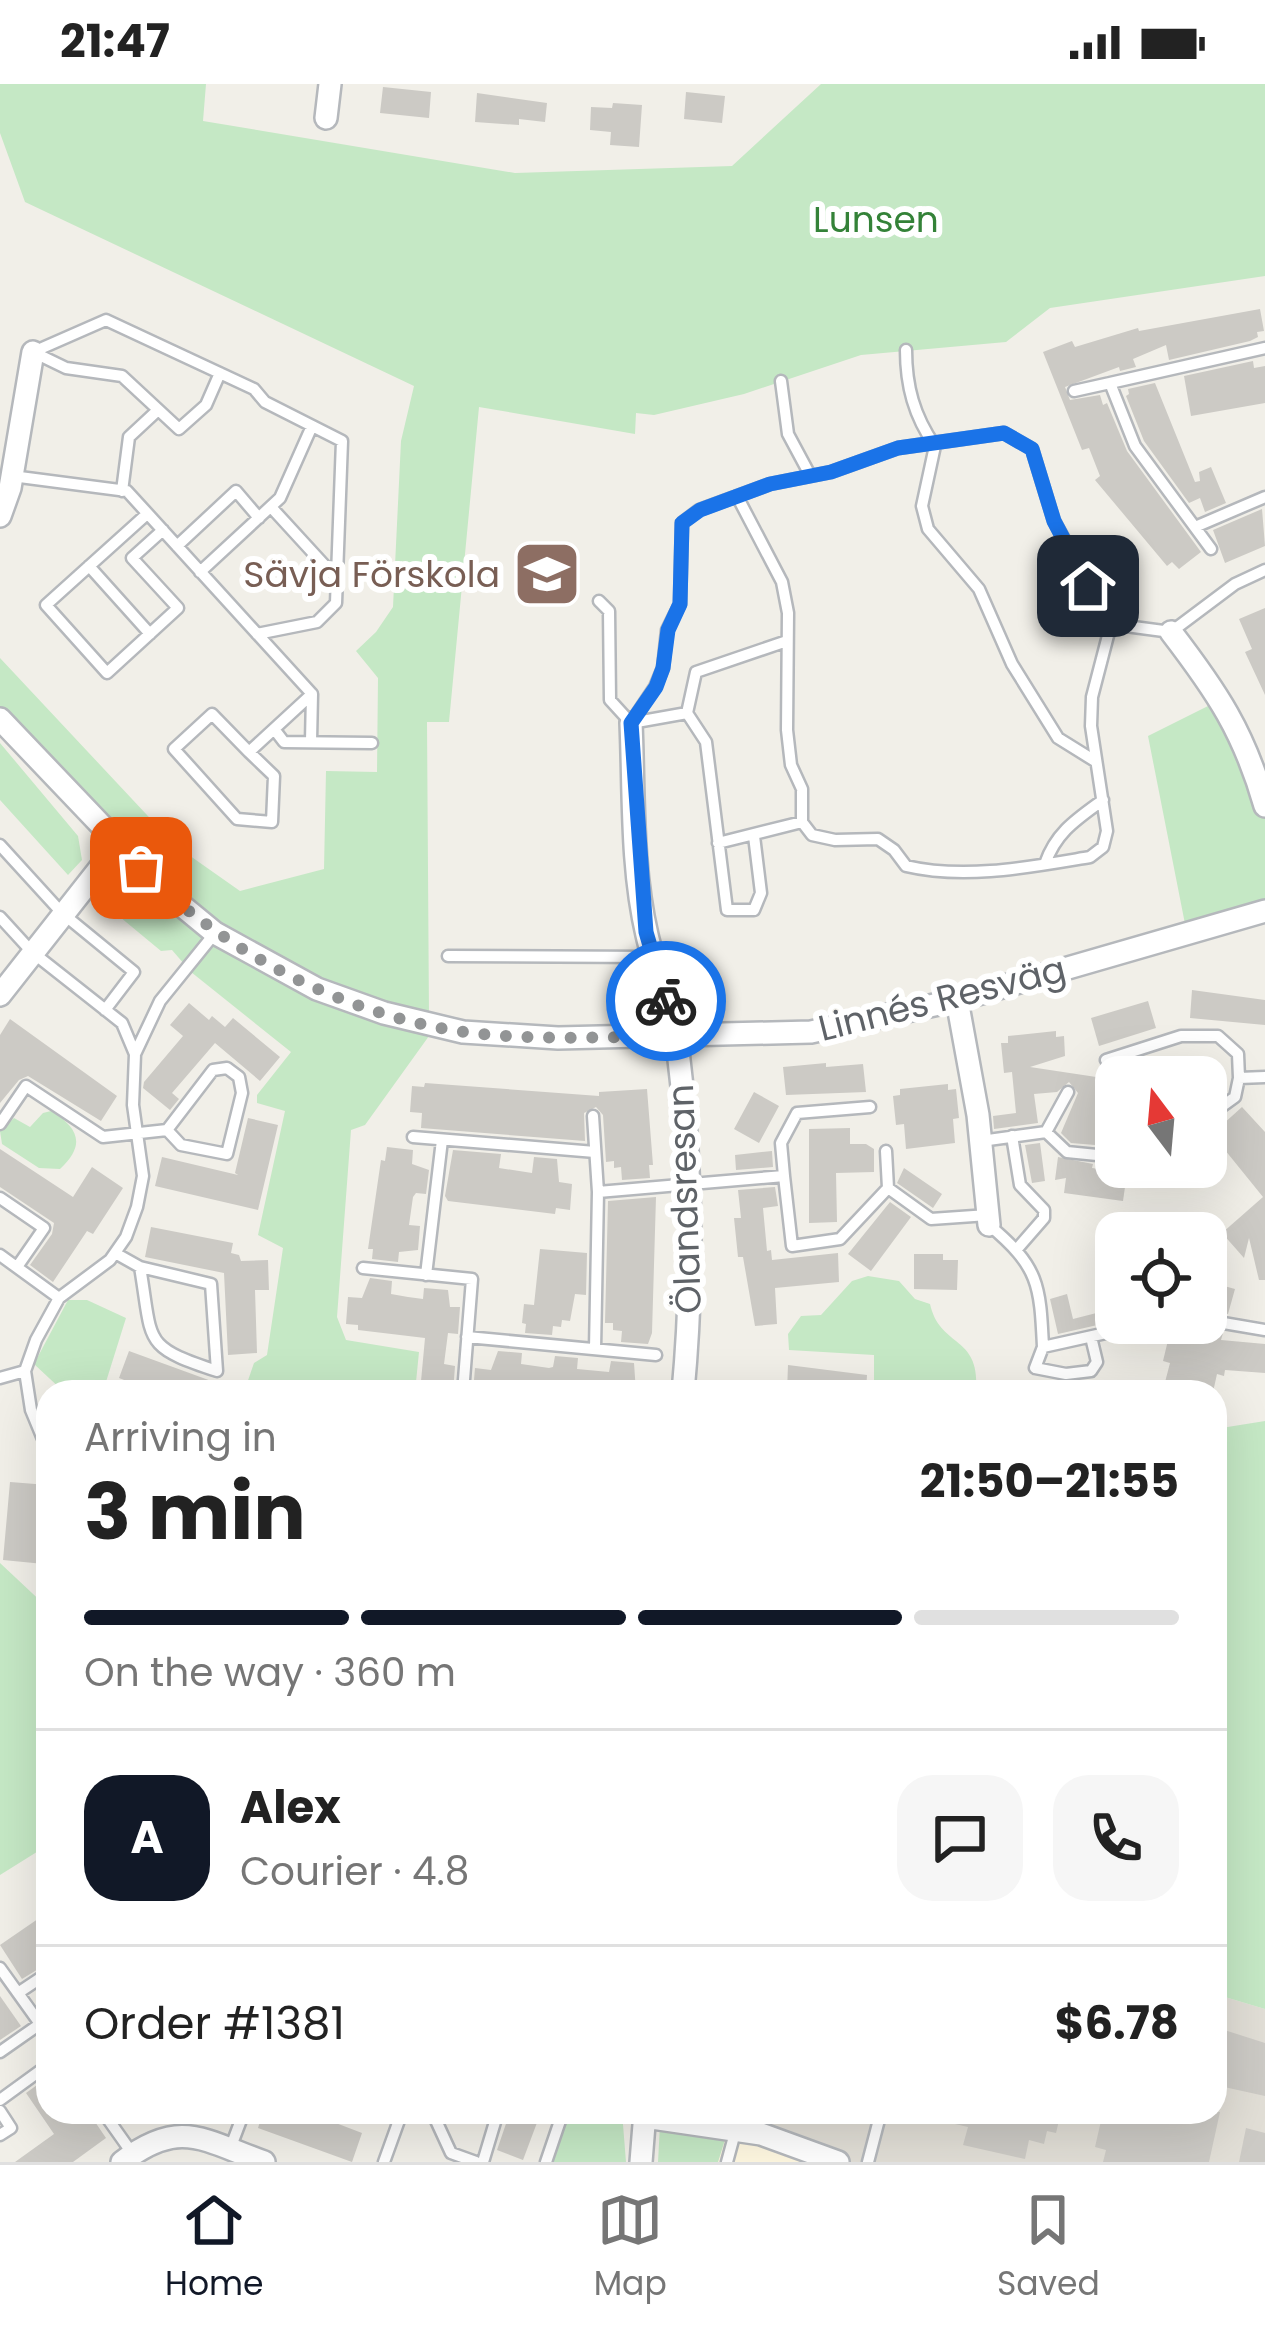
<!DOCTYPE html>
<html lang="en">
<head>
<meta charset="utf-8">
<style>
  :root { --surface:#fff; --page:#f6f6f6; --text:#222; --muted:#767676; --line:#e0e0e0; --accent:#111827 }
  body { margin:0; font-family:Poppins,sans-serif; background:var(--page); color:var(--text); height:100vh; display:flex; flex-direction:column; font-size:45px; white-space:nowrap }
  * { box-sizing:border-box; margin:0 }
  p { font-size:39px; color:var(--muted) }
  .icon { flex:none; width:66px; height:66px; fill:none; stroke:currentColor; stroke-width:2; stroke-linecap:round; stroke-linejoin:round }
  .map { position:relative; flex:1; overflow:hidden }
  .details { position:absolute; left:36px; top:1296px; width:1191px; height:744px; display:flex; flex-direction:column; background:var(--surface); border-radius:36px; box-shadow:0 12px 48px #0002 }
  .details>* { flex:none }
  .needle { width:78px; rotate:344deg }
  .tools { position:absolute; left:1095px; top:972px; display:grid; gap:24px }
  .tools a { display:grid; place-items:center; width:132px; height:132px; border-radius:24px; background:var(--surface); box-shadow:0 12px 48px #0002; font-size:60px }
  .pin { position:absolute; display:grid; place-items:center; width:102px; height:102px; color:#fff; margin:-51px; border-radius:24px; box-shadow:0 6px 18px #0006 }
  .courier { position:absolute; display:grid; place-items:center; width:120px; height:120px; margin:-60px; border:9px solid #1a73e8; border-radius:50%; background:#fff; color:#222; box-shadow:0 3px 15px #0007 }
  .summary em { font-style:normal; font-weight:700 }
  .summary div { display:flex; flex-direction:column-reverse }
  .summary { display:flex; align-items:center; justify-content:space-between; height:204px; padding:0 48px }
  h1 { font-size:78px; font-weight:700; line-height:90px }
  .bar { display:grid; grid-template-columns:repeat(4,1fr); gap:18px 12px; align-content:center; height:144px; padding:0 48px }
  .bar i { height:15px; border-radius:9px; background:var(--line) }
  .bar .selected { background:var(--accent) }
  .bar p { grid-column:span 4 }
  .line { display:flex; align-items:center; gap:30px; padding:0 48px; border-top:3px solid var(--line) }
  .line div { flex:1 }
  .round { display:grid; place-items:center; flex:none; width:126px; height:126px; border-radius:36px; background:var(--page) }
  .status { display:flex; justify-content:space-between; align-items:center; height:84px; padding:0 60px; background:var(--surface); direction:ltr }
  .status svg { height:33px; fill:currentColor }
  .tab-bar { display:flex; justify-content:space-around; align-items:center; height:168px; border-top:3px solid var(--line); background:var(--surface); font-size:33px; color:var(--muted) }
  .tab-bar a { display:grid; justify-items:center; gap:6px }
  .tab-bar .selected { color:var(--accent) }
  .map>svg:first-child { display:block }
  .commercial { fill:#fef7e0 }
  .education { fill:#e1ded6 }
  .green { fill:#c5e8c5 }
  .building { fill:#cccac5 }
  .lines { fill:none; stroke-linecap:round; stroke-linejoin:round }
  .lane-casing { stroke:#b5b8bc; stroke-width:15 }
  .street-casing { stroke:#b5b8bc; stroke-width:26 }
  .lane { stroke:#fff; stroke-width:10 }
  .street { stroke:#fff; stroke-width:21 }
  .done { stroke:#929495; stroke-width:12; stroke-dasharray:0 21.6 }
  .route { stroke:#1a73e8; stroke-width:15 }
  .labels { text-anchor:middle; stroke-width:12; stroke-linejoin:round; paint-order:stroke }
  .park-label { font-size:36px; fill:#348238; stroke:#fff }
  .education-label { font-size:36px; fill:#785e54; stroke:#fff; text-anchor:end }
  .street-label { font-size:36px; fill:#5f6368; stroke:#fff }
</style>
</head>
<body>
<div class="status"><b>21:47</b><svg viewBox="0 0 49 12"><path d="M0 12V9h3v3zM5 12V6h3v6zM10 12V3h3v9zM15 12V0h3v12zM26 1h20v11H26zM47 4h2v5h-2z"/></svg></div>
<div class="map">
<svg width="1265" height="2078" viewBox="0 0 1265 2078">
  <rect width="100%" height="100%" fill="#f1efe8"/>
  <path class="commercial" d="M729,2043L838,2078H718Z"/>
  <path class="education" d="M1215,1910L1265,1925V2078H838L682,2028H1215Z"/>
  <path class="green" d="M0,0H206L203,37L515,89L732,82L821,0H1265V192L1050,224L1006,258L861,271L744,310L654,331L636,329L635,350L479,323L449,638H427L429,932C348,907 266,880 197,826C127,772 60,688 0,622V574L176,762L240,807L324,785L326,687L377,688L378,594L356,567L376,548L393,523L401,357L414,302L25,118L0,49Z
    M1222,615L1265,722V827L1187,850L1148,652Z
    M0,659L78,752L82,776L68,791L0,716Z
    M124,786C227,881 296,914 429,952L365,1041L351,1046L337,1233L346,1256L419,1268L415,1308H244L254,1279L267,1271L283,1164L258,1151L285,1027L257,1019V1011L291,968L191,888L172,866L161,867L91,809L112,787Z
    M51,1027C79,1044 86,1061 60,1085L39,1084L2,1060L0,1047L14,1034L30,1043L43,1029Z
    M868,1192L899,1197L915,1215L930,1220C940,1265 981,1250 976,1308H874V1271L789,1266L788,1250L801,1232L821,1231L852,1197Z
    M68,1216H87L126,1234L105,1301L123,1308H64L34,1280Z
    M1265,1337V1925L1215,1910V1345Z
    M0,1479L48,1524V1761L0,1791Z
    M568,2028H622L626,2078H551Z
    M660,2041L729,2043L718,2078H658Z"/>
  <path class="building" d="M383,3L431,8L429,34L380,29Z
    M686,8L725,12L722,39L684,35Z
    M477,9L547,19L545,38L519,35V41L475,38Z
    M613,19L642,21L639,63L610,61L611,48L590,46L591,23L612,24Z
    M1260,225L1264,247L1257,248L1258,253L1250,257L1169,276L1166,261L1133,275L1136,283L1120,287L1119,283L1065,303L1070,316L1100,311L1103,321L1107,319L1127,367L1201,468L1179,485L1172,478L1167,482L1095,396L1100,392L1089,364L1082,366L1043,268L1072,257L1075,263L1138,244L1139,247Z
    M1253,277L1254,284L1265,282V319L1191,332L1184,292Z
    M1155,299L1195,398L1200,397L1199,388L1211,383L1226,419L1205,428L1200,414L1189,419L1144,357L1126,312L1129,310L1128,305Z
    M1262,425L1265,462L1225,479L1213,446Z
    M1265,524V611L1245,568L1252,565L1239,535Z
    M1192,906L1265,916V941L1190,934Z
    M1148,917L1156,944L1099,962L1091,934Z
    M189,919L209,936L212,932L225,943L233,934L280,973L260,997L215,959L172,1009L179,1015L170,1026L143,1004L144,998L183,952L170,941Z
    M10,935L117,1012L101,1037L28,992L19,996L0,1019V951Z
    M1056,947V953L1064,952L1065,972L1030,983L1116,996V1018L1102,1016L1095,1061L1071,1059L1061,1049L1078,1009L1069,998L1057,1008L1034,1010L1038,1039L994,1045L993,1032L1016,1029L1012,988L1004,989L1001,959H1008V952Z
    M826,979V983L863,980L866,1008L786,1011L783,983Z
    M425,999L599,1012V1008L647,1005L653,1081H649L650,1094L622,1096L621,1083L614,1084V1077L606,1078L603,1031L596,1023L584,1029L585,1057L421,1044L422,1029L410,1028L412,1002L424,1003Z
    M948,1000V1006L956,1005L959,1034L953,1035L955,1059L906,1065L904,1040L896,1041L893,1012L900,1011V1005Z
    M754,1008L779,1022L759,1059L734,1045Z
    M1242,1023L1265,1048V1196H1259L1249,1154L1244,1174L1222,1149L1263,1113L1212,1050Z
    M248,1034L278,1041L258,1126L155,1102L162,1073L238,1091L235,1089Z
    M850,1044V1060H866L874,1065V1088L836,1089L837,1138L809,1139V1045Z
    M1040,1059L1045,1097L1032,1099L1025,1061Z
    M387,1063L413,1066L412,1080L429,1086L426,1110L416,1109L413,1113L409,1141L420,1142L418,1166L399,1168L398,1178L372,1175L373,1165H368L381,1076L385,1077Z
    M0,1065L73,1113L92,1083L123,1104L93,1150L87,1147L53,1198L30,1181L52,1150L54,1139L0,1103Z
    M453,1066L501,1070L499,1084L532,1089L534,1073L557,1075L559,1098L572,1100L570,1126L556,1124L555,1130L448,1117L445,1112Z
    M772,1067L773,1083L736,1086L735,1071Z
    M1058,1073L1093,1080L1092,1084L1127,1089L1123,1117L1064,1109L1066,1094L1055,1096Z
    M904,1084L942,1110L933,1124L897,1099Z
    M775,1103L778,1122L763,1124L767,1167L771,1166L772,1176L838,1169L839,1198L775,1204L777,1240L755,1242L743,1173H738L734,1134H741L738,1106Z
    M656,1113L652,1249L648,1260L621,1258L622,1247L613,1246V1239H605L608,1117Z
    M890,1118L911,1133L871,1187L848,1170Z
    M151,1143L233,1159L231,1169L239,1171L241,1177L268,1176L269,1206H255L257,1269L228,1271L224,1189L145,1173Z
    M540,1165L587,1169L586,1211L575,1210L570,1237L562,1236L561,1243L553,1242L552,1251L525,1249L526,1240L522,1239L524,1220L534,1221Z
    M914,1170H943V1176H958L957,1206L914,1205Z
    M370,1194L392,1197L391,1210L408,1213L423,1215L424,1204L448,1206L450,1223H460L458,1250L448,1249L444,1280L455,1282L453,1308H420L425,1254L358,1246V1241L346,1240L348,1213L362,1214Z
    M1206,1197L1235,1205L1228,1230L1206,1226Z
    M1067,1210L1073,1235L1112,1225L1115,1237L1058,1250L1050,1215Z
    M1178,1244L1206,1251V1246L1223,1249L1221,1256L1265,1260V1289L1225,1286L1224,1292L1217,1290L1213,1308L1164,1302L1170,1279L1163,1277L1170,1248L1177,1250Z
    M129,1267L236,1306V1308H155L119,1294Z
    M498,1267L522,1269L521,1280L549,1284L553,1283L555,1272L578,1274L577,1285L609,1288L611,1277L634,1279L636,1308H473L475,1284L491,1286Z
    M788,1281L867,1291L866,1308H787Z
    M10,1398L48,1401L44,1480L3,1476Z
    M48,1828V1879L22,1895L0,1861Z
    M0,1912L21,1942L0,1956Z
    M1215,1943L1265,1959V2012L1215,2001Z
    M48,1993V2028H78L84,2037L91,2032L106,2054L73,2078H15L54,2050L26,2009Z
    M263,2028H307L362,2049L352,2078L258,2044Z
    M510,2028H541L523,2076L497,2066Z
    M929,2028H1061L1056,2049L1047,2047L1044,2060L1029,2056L1025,2075L963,2061L968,2043L929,2034Z
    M1103,2028H1220L1209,2078H1103L1106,2066L1095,2063Z
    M1246,2044L1265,2049V2078H1239Z"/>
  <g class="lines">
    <defs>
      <path id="lane" d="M906,266C906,302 914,332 935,362L922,422L928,445L979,505L1012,580L1058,654L1095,677
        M33,268L106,236L254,305L265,318L342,357L336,519L317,538L257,550
        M33,268L66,284L122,292L179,345L206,321L220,289
        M781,297L788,350L810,391
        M1074,307L1110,299
        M12,392L127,407L312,610L311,657
        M122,407L129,353L158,326
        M737,412L782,498L788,529L787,646L791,681L802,705V738L812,751L835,756L878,755L894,766L906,782C965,796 1030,783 1090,773L1103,763L1107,747L1091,642L1092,613L1111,540
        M271,423L337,495
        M147,430L46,521L107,589L178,524L132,474L163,446
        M1195,443L1265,413
        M177,462L236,407L259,434
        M1211,465L1135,362L1110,299L1265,264
        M89,482L150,550
        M200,488L280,414L312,342
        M599,517L609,527L610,616L631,639
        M687,629L696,588L787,557
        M631,639L655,603L663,584L667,546L680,520L682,439L699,426L770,400L831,388L898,364L1004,349L1032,365L1054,437L1111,540L1171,548L1235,500L1265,486
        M631,639L687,629L706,658L727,826H754L761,809L754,752
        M274,645L284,658L372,659
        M249,668L274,692L272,738L237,735L174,665L212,630L249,668L312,610
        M718,759L802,738
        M0,761L62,829L134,888L105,926
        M1045,780C1056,748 1077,735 1103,716
        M0,833L32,868L122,939L135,970L133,1021L143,1092L137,1123L126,1153L110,1176L59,1214L36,1256L25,1287L31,1326L48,1367
        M448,872L653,873
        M135,970L160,917L215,849
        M1106,976L1181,952H1218L1238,970L1239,994L1265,993
        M593,1032L598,1108L784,1092L792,1162L840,1155L888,1104L886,1067
        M1206,1034L1235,1013L1239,994
        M0,1040L26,1002L103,1053L167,1046L213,986L227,984L239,993L242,1009L227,1070L181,1061L167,1046
        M1046,1048L1068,1008
        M1012,1052L1020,1101L1044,1126V1134L1017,1165
        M413,1053L595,1068
        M981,1057L1046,1048L1067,1068L1107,1072V1066L1116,1061
        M784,1092L781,1059L797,1029L870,1023
        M888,1104L931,1135L988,1131
        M0,1114L44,1144L17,1183
        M989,1141C1039,1183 1040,1200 1043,1263L1151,1239
        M115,1169L140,1183L211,1200L217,1287C141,1262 153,1259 140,1183
        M0,1171L59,1214
        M363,1184L472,1195L463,1308
        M426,1191L442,1056
        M1206,1236L1265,1246
        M467,1253L656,1271
        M1043,1263L1035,1284L1066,1290L1091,1287L1097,1278L1091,1253
        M595,1265L598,1108
        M0,1294L25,1287
        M0,1884L48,1951
        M18,1909L48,1889
        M0,1968L40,1940
        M0,2016L48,1981
        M0,2027L11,2044L0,2051
        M103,2028L132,2069
        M345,2028L354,2032L358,2028
        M426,2028L433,2030L451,2069L476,2078
        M230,2065L244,2028
        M384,2078L402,2028
        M483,2078L498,2028
        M546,2078L563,2028
        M727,2078L736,2045
        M868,2078L881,2028"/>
      <path id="street" d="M326,34L330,0
        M0,432L10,404L33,268
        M1171,548C1217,608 1244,648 1265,722
        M0,635L164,807L215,849L317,905L384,929L463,948L558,954L811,948L957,916L1265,827
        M631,639C634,708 631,783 647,851C655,887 672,921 677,958C692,1075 694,1191 683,1308
        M0,911L118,761
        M957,916L978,1031L989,1141
        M645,2033L761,2050L838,2078
        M122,2078C180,2034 203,2056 264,2078
        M641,2078L645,2028"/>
    </defs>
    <use href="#lane" class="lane-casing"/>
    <use href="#street" class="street-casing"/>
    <use href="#lane" class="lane"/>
    <use href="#street" class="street"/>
  </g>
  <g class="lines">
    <path class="done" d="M141,784C225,869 345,931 464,948C534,957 606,953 676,952L666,917"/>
    <path class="route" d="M666,917L646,848L631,639L656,603L663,584L668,546L680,520L682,439L700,426L770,400L831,388L898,364L1004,349L1032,365L1054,437L1088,502"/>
  </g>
  <defs>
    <symbol id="school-square" viewBox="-11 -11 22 22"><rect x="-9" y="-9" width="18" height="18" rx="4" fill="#8d6e63" stroke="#fff"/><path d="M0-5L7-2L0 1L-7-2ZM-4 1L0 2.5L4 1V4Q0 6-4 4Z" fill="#fff"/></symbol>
  </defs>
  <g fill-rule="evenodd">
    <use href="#school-square" x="509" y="452" width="76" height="76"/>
  </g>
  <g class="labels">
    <g class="park-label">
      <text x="876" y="148">Lunsen</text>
    </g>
    <g class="education-label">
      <text x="500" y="503">Sävja Förskola</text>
    </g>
    <g class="street-label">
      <text transform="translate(942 914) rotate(-14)" y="13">Linnés Resväg</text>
      <text transform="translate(684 1115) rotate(-92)" y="13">Ölandsresan</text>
    </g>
  </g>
</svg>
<div class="tools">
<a><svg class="needle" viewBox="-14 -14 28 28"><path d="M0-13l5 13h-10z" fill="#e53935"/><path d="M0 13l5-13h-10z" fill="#767676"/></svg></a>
<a><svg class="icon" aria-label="locate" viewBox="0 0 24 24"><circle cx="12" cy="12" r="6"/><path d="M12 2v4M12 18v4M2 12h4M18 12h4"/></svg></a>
</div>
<div class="pin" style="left:141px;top:784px;background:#ea580c"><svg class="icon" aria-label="bag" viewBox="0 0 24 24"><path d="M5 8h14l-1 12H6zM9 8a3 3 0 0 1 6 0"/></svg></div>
<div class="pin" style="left:1088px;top:502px;background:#1f2937"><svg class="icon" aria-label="home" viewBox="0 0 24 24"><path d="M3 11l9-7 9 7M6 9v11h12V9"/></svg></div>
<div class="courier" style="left:666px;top:917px"><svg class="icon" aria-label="bike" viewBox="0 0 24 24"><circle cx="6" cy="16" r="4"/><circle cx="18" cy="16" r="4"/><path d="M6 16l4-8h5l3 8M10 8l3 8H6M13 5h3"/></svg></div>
<section class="details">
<div class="summary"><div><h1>3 min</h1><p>Arriving in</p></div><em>21:50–21:55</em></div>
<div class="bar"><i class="selected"></i><i class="selected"></i><i class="selected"></i><i></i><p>On the way · 360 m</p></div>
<div class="line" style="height:216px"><b class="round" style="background:var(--accent);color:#fff">A</b><div><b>Alex</b><p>Courier · 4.8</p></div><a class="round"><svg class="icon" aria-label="chat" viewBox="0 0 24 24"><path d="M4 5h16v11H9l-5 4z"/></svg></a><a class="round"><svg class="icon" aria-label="phone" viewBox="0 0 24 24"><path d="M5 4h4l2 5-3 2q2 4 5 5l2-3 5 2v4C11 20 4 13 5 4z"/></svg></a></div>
<div class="line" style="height:156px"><div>Order #1381</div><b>$6.78</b></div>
</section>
</div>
<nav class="tab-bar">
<a class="selected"><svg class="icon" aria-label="home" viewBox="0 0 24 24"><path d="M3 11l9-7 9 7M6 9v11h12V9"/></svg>Home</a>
<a><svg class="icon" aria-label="map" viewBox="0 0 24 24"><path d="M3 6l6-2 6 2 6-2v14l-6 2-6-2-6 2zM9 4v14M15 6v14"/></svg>Map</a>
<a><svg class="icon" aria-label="saved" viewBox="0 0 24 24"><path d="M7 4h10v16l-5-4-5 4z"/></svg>Saved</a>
</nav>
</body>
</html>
